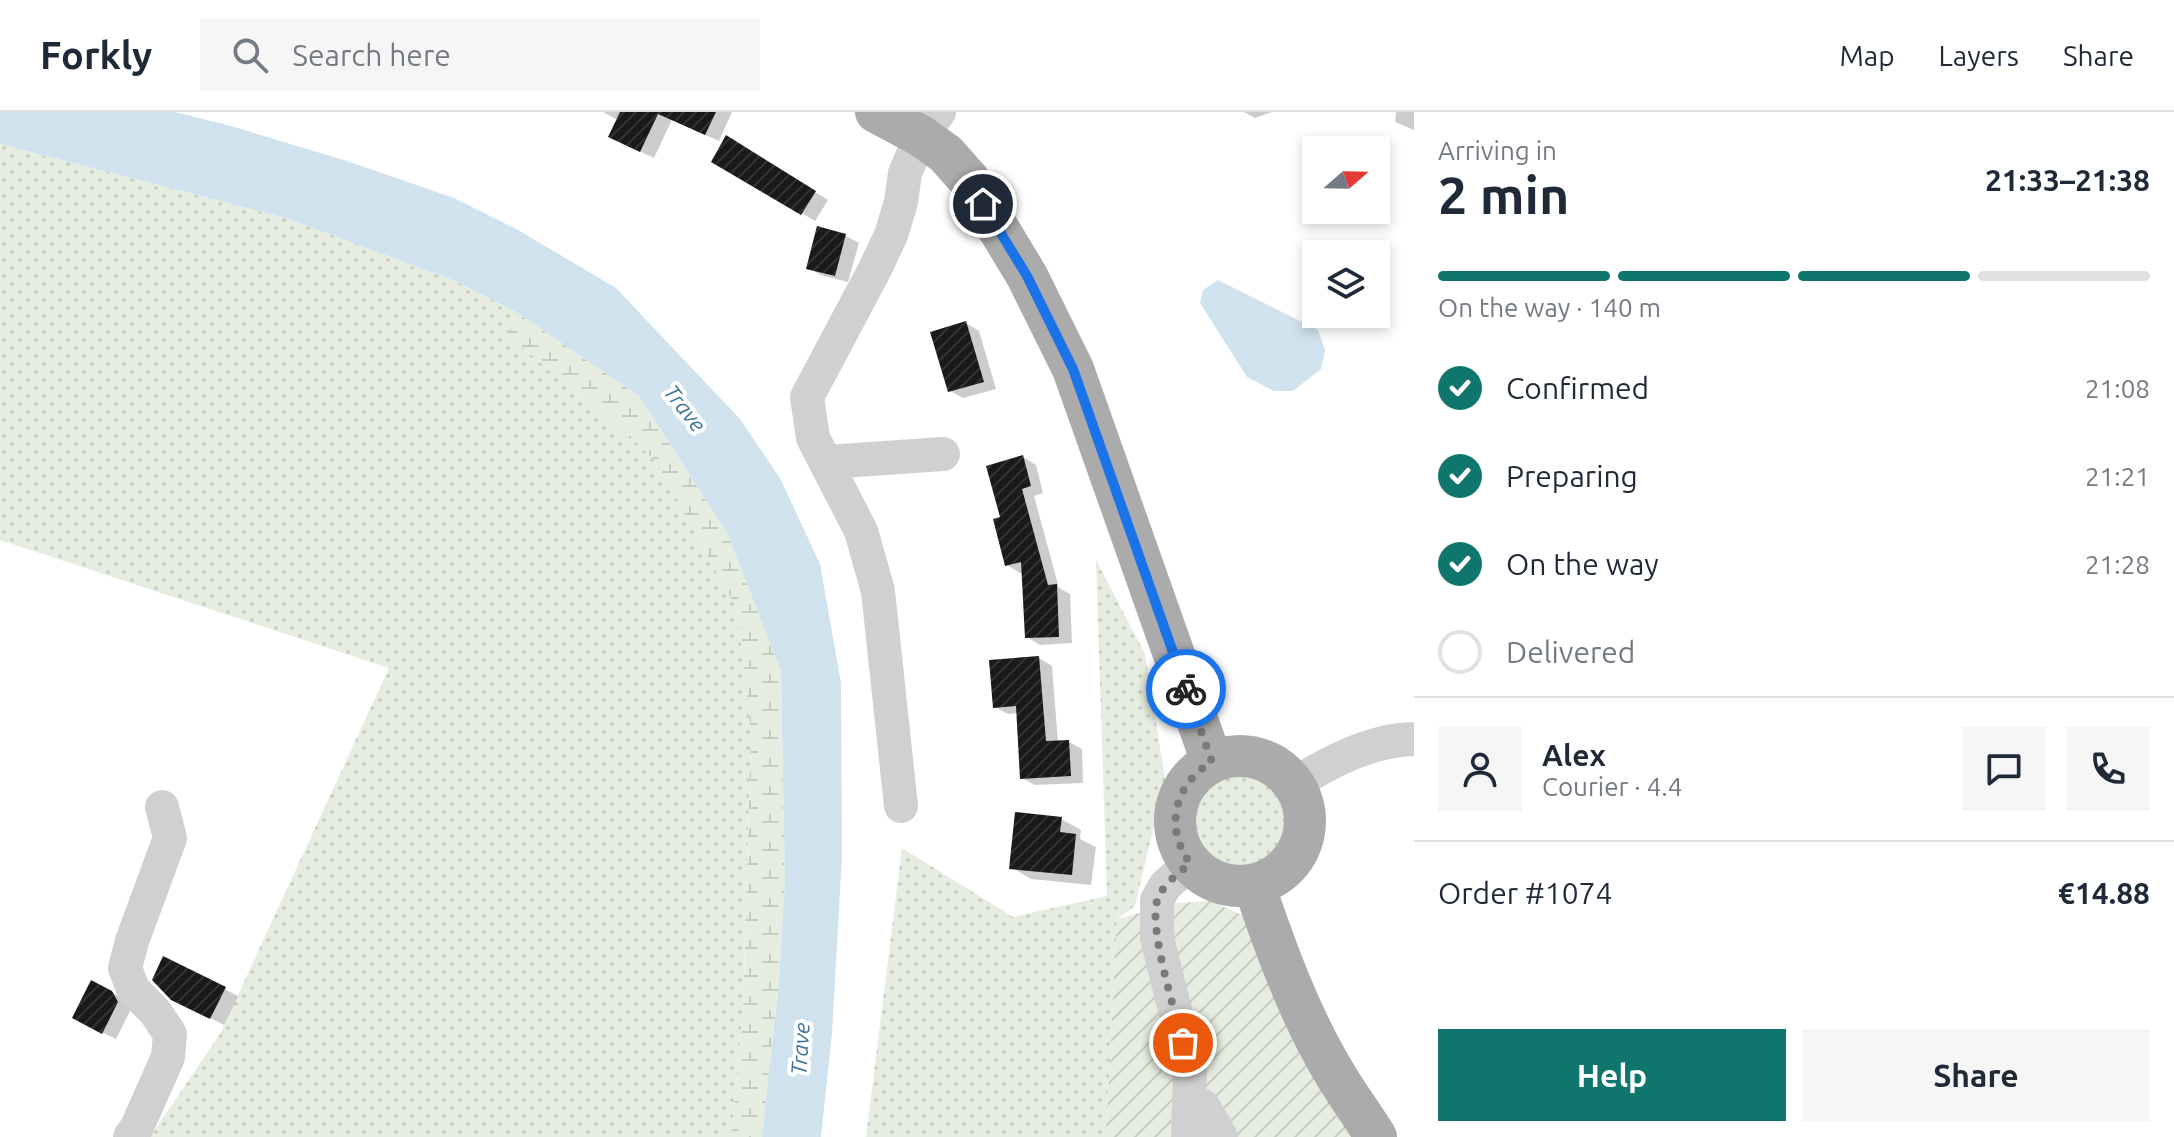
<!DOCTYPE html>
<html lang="en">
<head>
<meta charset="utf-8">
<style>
  :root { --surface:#fff; --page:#f6f6f7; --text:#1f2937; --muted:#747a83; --line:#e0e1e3; --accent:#0f766e }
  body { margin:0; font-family:Ubuntu,sans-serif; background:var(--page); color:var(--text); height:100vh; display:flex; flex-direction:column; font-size:30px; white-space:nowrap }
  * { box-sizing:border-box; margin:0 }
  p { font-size:26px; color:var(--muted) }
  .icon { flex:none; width:44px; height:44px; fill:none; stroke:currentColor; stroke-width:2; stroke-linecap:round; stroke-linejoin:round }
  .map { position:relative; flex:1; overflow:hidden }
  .details { display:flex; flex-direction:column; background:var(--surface); width:760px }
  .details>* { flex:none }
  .needle { width:52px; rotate:70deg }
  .tools { position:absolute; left:1302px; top:24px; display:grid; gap:16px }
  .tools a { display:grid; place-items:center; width:88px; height:88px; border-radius:0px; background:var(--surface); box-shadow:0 4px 12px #0003; font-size:40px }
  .pin { position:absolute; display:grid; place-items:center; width:68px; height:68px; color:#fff; margin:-34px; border:4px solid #fff; border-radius:50%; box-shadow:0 2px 8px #0007 }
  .courier { position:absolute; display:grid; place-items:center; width:80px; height:80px; margin:-40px; border:6px solid #1a73e8; border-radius:50%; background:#fff; color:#222; box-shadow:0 2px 10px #0007 }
  .overview em { font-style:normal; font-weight:600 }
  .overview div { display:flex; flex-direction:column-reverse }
  .overview { display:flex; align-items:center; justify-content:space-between; height:136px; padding:0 24px }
  h1 { font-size:52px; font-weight:600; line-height:60px }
  .bar { display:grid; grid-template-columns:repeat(4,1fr); gap:12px 8px; align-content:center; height:96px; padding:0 24px }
  .bar i { height:10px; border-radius:6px; background:var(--line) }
  .bar .active { background:var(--accent) }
  .bar p { grid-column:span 4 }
  .line { display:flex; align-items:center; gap:20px; padding:0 24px; border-top:2px solid var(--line) }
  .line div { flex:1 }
  .round { display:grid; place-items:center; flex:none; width:84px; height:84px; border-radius:0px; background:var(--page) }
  ol { padding:0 24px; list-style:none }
  li { display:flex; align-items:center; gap:24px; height:88px }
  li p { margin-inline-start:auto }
  li .icon { padding:8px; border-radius:50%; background:var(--accent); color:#fff; stroke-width:4 }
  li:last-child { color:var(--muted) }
  li i { width:44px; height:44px; border:4px solid var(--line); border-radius:50% }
  .primary-button { display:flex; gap:16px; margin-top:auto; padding:16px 24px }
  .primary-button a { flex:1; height:92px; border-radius:0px; background:var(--accent); color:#fff; font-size:32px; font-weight:600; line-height:92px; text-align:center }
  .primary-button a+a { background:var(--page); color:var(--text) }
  header { display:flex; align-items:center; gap:48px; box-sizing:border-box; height:112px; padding:0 40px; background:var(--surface); border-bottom:2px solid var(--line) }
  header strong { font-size:38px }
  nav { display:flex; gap:44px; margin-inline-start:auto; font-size:28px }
  .search { width:560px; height:72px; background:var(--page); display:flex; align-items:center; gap:20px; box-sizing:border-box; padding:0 28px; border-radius:0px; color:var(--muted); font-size:30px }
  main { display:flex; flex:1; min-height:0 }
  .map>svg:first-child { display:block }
  .grass { fill:url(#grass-dots) }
  .wetland { fill:url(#wetland-marsh) }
  .garden { fill:url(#garden-furrows) }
  .water { fill:#cfe2ee }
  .shadow { fill:#0003 }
  .building { fill:url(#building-hatch) }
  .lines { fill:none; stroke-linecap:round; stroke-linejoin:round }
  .minor { stroke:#d0d0d0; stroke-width:34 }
  .major { stroke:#ababab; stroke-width:42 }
  .done { stroke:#7a7a7a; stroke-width:8; stroke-dasharray:0 14.4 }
  .route { stroke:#1a73e8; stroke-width:10 }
  .labels { text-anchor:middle; stroke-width:8; stroke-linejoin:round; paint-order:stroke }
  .water-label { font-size:22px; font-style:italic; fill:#3f7597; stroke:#fff }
</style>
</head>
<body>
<header>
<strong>Forkly</strong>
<div class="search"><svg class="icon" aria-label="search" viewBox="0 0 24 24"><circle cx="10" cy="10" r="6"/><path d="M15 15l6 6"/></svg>Search here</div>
<nav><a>Map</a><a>Layers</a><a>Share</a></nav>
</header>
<main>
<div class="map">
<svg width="1414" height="1025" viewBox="0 0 1414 1025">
  <defs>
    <pattern id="grass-dots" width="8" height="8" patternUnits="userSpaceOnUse" patternTransform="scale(2)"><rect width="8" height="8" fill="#e6ecdf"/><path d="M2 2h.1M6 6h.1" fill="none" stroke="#c6cbc0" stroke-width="1.8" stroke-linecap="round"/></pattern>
    <pattern id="wetland-marsh" width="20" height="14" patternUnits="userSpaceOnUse" patternTransform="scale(2)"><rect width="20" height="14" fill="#e6ecdf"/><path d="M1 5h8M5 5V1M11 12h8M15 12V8" fill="none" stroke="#c6cbc0"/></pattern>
    <pattern id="garden-furrows" width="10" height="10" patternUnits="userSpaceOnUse" patternTransform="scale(2)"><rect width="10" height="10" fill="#e6ecdf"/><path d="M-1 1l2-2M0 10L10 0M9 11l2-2" fill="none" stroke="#c6cbc0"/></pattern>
    <pattern id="building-hatch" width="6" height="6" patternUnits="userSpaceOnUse" patternTransform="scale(2)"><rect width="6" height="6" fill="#1a1a1a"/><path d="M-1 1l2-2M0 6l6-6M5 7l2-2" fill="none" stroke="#333"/></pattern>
  </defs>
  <rect width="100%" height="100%" fill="#fff"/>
  <path class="grass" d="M0,32L286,106L455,169L516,200L508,223L654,347L737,497L751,620L743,900L731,1025H150L220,922L389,556L0,428Z
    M1096,448L1145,542L1165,667L1135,794L1117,807L1106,1025H866L902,736L1013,805L1107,784Z
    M1190 711a50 50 0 1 1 100 0a50 50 0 1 1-100 0Z"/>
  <path class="wetland" d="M516,200L639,284L727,421L781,559L785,768L779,869L762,1025H731L743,900L751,620L737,497L654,347L508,223Z"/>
  <path class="garden" d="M1211,789L1242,803L1363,1025H1106L1117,807L1177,791Z"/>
  <path class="water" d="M0,0H175L231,14L347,49L454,86L518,118L616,176L740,307L780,366L820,452L841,571L842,744L832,921L821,1025H762L779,869L785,768L781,559L727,421L639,284L516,200L455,169L286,106L0,32Z
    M1218,168L1318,218L1325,238L1321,257L1293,279H1274L1247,265L1200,191L1203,178Z"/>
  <path class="shadow" d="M603,0H673L675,1L654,46L624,32L618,8Z
    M681,0H732L719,29L690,16Z
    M1244,0H1272L1255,6Z
    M1396,0H1414V18L1395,10Z
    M727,26L828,88L815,109L713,49Z
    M819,116L846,124L859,131L848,170L821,163L808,156Z
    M966,211L979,219L996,277L963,286L950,279Z
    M1023,345L1036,353L1043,381L1034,384L1059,476L1070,482L1072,531L1040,533L1027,525L1024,460L1020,461L1007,453L1002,406Z
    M1039,546L1052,554L1058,630H1069L1082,637L1083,671L1035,673L1022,666L1019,601L1008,602L995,595Z
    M1061,707L1081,718L1080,727L1096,735L1091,773L1031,767L1011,755Z
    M164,846L238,884L224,913L186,894Z
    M111,880L125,888L130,899L116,927L87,913Z"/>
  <path class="building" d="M620,0H716L705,23L658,2L640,40L608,25Z
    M726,23L816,79L801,103L711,50Z
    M817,114L846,122L835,164L806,157Z
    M966,209L984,270L948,280L930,220Z
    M1023,343L1031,374L1022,377L1048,473L1057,472L1059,525L1025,526L1021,450L1005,454L993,407L1000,405L986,354Z
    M1039,544L1046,629L1069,628L1071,664L1020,667L1016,594L993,596L989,548Z
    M1015,700L1062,705L1060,720L1076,722L1072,763L1009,757Z
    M163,844L226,875L210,907L171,888L152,868Z
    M91,868L112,879L118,890L102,922L72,906Z"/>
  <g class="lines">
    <path class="minor" d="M827,350L943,342
      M1294,672C1329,650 1371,628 1414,627
      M901,694L878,479L861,419L813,326L807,285L875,157L891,123L901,90L905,61L921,24L939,0
      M1189,990L1203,994L1221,1025
      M130,1025L137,1015L168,945L170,922L156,901L133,877L125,856L132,829L170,726L162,695
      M1188,1025L1190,958L1157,826V788L1165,774L1190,751"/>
    <path class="major" d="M876,0L921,24L946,42L969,68L1027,164L1073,257L1212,650
      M1175 709a65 65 0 1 1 130 0a65 65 0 1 1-130 0Z
      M1254,773C1276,838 1300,904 1335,962C1348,984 1363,1004 1376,1025"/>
  </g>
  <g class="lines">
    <path class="done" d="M1183,931C1175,899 1149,818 1157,789C1161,774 1179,761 1190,751C1164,716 1174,672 1212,650L1186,577"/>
    <path class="route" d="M983,92L1027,164L1073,257L1186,577"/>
  </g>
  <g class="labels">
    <g class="water-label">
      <text transform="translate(685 296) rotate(52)" y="8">Trave</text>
      <text transform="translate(800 937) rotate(-86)" y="8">Trave</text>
    </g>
  </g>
</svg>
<div class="tools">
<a><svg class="needle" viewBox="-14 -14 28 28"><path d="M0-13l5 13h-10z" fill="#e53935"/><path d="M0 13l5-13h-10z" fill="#747a83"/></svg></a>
<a><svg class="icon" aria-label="layers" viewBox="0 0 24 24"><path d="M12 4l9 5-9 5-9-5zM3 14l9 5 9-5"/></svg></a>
</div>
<div class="pin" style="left:1183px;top:931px;background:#ea580c"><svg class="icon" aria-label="bag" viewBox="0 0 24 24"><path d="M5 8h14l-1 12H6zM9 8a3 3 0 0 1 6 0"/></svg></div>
<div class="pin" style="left:983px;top:92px;background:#1f2937"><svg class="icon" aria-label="home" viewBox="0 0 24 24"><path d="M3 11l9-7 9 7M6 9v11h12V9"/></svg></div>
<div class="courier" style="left:1186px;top:577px"><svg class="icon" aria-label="bike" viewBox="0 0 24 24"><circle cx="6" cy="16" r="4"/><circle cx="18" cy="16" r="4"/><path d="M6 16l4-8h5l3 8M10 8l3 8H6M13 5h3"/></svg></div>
</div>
<section class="details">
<div class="overview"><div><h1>2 min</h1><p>Arriving in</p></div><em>21:33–21:38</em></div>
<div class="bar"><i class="active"></i><i class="active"></i><i class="active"></i><i></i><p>On the way · 140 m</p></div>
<ol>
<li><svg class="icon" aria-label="check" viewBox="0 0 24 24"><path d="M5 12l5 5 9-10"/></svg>Confirmed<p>21:08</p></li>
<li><svg class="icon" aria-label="check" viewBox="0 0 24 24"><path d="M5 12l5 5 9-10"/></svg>Preparing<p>21:21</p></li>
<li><svg class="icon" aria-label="check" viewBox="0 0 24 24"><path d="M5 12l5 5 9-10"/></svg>On the way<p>21:28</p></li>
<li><i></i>Delivered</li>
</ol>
<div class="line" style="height:144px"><a class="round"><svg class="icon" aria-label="person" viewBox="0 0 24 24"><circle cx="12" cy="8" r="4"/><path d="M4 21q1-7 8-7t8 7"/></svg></a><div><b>Alex</b><p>Courier · 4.4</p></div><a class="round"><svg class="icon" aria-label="chat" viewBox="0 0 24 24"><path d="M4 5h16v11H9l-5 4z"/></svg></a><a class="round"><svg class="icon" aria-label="phone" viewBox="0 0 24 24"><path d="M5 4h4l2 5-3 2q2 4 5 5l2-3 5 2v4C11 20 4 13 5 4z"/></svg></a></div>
<div class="line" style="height:104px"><div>Order #1074</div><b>€14.88</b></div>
<div class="primary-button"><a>Help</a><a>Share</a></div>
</section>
</main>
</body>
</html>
